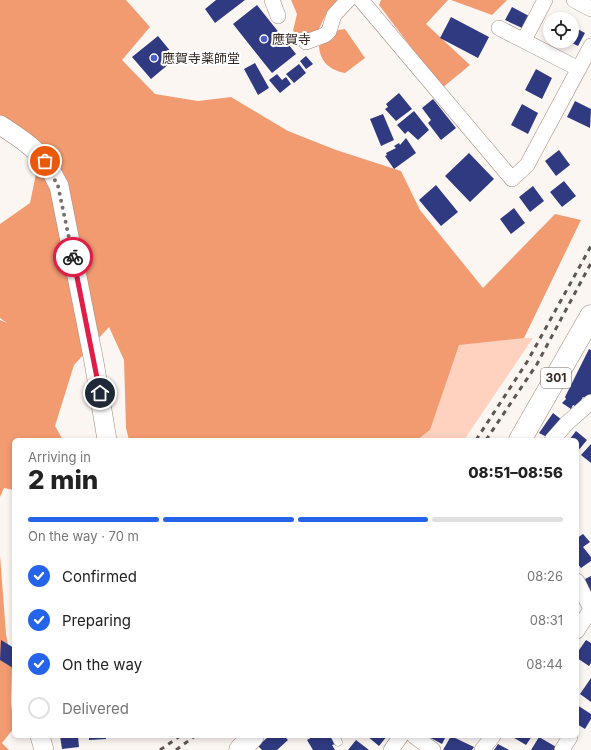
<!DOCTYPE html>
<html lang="en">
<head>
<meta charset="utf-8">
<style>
  :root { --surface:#fff; --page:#f6f6f6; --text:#222; --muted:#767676; --line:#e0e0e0; --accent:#2563eb }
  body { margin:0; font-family:Inter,"Noto Sans JP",sans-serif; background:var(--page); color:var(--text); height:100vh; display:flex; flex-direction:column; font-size:15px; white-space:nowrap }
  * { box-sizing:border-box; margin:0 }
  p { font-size:13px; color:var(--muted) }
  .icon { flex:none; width:22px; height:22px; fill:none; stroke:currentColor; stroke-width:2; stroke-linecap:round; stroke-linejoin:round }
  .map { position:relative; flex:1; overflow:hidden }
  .panel { position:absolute; left:12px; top:438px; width:567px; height:300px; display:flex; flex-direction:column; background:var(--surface); border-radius:6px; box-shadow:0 2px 6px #0003 }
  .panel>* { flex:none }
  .tools { position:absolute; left:543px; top:12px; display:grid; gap:8px }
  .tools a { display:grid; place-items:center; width:36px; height:36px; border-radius:50%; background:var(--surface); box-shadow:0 2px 6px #0003; font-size:20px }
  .pin { position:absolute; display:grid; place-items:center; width:34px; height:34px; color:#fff; margin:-17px; border:2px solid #fff; border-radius:50%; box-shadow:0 1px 4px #0007 }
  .courier { position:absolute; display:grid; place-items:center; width:40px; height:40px; margin:-20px; border:3px solid #e11d48; border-radius:50%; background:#fff; color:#222; box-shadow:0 1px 5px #0007 }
  .headline em { font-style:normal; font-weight:800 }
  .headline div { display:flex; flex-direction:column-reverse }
  .headline { display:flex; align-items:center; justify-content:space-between; height:68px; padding:0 16px }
  h1 { font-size:26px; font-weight:800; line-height:30px }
  .bar { display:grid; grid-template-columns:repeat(4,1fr); gap:6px 4px; align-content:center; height:48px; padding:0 16px }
  .bar i { height:5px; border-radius:3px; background:var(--line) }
  .bar .on { background:var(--accent) }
  .bar p { grid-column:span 4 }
  ol { padding:0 16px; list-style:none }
  li { display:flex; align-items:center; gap:12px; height:44px }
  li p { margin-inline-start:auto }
  li .icon { padding:4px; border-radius:50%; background:var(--accent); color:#fff; stroke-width:4 }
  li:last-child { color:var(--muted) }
  li i { width:22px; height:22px; border:2px solid var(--line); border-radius:50% }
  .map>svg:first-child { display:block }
  .green { fill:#fed2be }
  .forest { fill:#f29b71 }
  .building { fill:#303a81 }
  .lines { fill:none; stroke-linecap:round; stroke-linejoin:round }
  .service-casing { stroke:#a5897d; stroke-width:9 }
  .minor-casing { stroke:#a5897d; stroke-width:16 }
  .tertiary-casing { stroke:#a5897d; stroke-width:20 }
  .trunk-casing { stroke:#a5897d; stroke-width:23 }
  .service { stroke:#fff; stroke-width:8 }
  .minor { stroke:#fff; stroke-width:15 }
  .tertiary { stroke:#fff; stroke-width:19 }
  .trunk { stroke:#fff; stroke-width:22 }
  .rail { stroke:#605651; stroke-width:3; stroke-dasharray:5 5; stroke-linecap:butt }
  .done { stroke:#796f6b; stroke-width:4; stroke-dasharray:0 7.2 }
  .route { stroke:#e11d48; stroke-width:5 }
  .poi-dot { fill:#4e5cd1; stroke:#fff; stroke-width:1.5 }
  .labels { text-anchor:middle; stroke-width:4; stroke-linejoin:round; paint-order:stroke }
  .shield { fill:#fff; stroke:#706864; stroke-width:1 }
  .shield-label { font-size:12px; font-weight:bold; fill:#322722 }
  .poi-label { font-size:13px; fill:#322722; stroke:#fff; text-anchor:start }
</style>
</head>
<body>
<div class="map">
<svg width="591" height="750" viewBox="0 0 591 750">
  <rect width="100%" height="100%" fill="#fcf6f3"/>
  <path class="green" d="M458,338H533L464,440H417L430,430Z"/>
  <path class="forest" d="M0,0H126L150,27L122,60L155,94L198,101L231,97L288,131L336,150L401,171L420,210L483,288L555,214L581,220L524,338L459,345L430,430L417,440H129L126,428L124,360L109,327L74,365L55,426L63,440H14V490L4,488L0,497V320L7,323L0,318V224L30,203L40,154L0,126Z
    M291,0H338L327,12L318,31L303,37L293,31L297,14Z
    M381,0H448L426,24L470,65L442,88L379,5Z
    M451,0H507L492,15Z
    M345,29L365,58L345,73C330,70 320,62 319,46L333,39L338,30Z
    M0,555L6,634L12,667L11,703L14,728L2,743L9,750H0Z"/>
  <path class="building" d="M216,0H245L215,23L205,9Z
    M257,5L296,54L272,73L233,24Z
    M512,7L529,16L522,28L505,20Z
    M451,17L489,37L478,58L440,38Z
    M572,26L585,33L578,46L568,41H572Z
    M158,36L176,58L151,79L132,57Z
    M306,56L313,64L306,69L300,61Z
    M255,63L269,88L258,95L244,69Z
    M299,64L306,73L294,83L286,74Z
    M536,69L552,78L542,99L525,90Z
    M277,74L282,80L286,77L291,84L280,93L269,80Z
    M399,93L412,109L396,121L385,109L388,107L386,104Z
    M433,99L456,128L441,140L428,123L431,120L422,108Z
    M575,101L591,109L590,128L567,117Z
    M522,104L538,113L528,134L511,125Z
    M414,111L429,130L418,140L408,131L405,134L397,125Z
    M383,114L394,140L381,146L370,119Z
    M406,138L416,153L394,169L385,156L387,155L386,153L396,148L394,146L399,143L400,145Z
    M559,150L570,165L556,176L545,161Z
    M469,153L494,179L470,202L445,176Z
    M564,181L576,196L562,207L550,192Z
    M436,185L458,212L441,226L419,200Z
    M533,186L544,201L530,212L519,197Z
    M514,208L525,223L511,234L500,219Z
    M589,349L591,350V396L589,399L583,397L577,407L573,405L571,409L562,403L566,399L565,397Z
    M553,413L562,420L547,437L539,433Z
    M576,431L587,440L577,452V440H569Z
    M591,444V463L581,455Z
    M583,534L590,542L583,547L591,557V561L581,568L577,563V538Z
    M591,576V593L585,579Z
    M1,640L14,648L13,668L0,660Z
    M586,640L591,643V663L589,666L577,658V653Z
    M591,678V702L580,694Z
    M577,705L591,714V719L585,729L577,724Z
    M60,736H78L79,747L62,749Z
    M89,736H106V739L89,740Z
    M269,736H284L288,740L277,750H262L258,746Z
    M314,736H332L336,744L332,745L335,750H313L307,740Z
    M367,736H387L379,746Z
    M427,736H446L442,744Z
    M451,736L474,747L472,750H443Z
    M511,736H532L526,745Z
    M539,737L558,748L556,750H531Z
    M356,740L369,750H348Z
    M498,744L509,750H494Z"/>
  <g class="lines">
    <defs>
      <path id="service" d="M335,736L338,742"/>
      <path id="minor" d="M272,0L278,16
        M361,0L512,179L527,165L591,46
        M574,0L591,9
        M499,28L579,69
        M524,40L545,0
        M306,42L325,35L329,31L334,15L348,0
        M552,440L567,423L591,402
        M577,581L591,609L577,631
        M414,736L433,750
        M391,750L401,736
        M482,750L493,736
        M562,750L570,737L568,736"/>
      <path id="tertiary" d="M0,125C30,144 43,153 59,186L94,362L107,440
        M40,736L44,750"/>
      <path id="trunk" d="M520,440L591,316
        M240,750L253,736"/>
    </defs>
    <use href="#service" class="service-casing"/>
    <use href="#minor" class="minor-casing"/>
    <use href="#tertiary" class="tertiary-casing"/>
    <use href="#trunk" class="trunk-casing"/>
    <use href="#service" class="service"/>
    <use href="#minor" class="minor"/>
    <use href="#tertiary" class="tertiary"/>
    <use href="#trunk" class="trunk"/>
    <path class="rail" d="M476,440L527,362L591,246
      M486,440L537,364L591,263
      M160,750L180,736
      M176,750L195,736"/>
  </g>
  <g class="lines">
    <path class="done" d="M45,161L58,186L73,257"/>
    <path class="route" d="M73,257L100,393"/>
  </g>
  <g class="poi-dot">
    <circle cx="264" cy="39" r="4"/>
    <circle cx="154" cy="58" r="4"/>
  </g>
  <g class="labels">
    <rect class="shield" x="541" y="368" width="30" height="20" rx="3"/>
    <g class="shield-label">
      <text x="556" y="382">301</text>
    </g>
    <g class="poi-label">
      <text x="272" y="44">應賀寺</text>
      <text x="162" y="63">應賀寺薬師堂</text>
    </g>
  </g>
</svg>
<div class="tools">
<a><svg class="icon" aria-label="locate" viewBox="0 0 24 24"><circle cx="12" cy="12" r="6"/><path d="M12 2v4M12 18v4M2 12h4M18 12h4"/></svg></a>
</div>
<div class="pin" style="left:45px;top:161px;background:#ea580c"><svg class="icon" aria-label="bag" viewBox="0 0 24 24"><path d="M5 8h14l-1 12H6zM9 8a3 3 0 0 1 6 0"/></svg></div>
<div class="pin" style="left:100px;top:393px;background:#1f2937"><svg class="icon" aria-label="home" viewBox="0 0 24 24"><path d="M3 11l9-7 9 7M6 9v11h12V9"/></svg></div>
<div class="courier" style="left:73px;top:257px"><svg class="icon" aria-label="bike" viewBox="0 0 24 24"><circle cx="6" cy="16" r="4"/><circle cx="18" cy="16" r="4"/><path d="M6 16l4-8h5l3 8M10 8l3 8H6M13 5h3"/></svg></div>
<section class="panel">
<div class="headline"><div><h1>2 min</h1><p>Arriving in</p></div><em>08:51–08:56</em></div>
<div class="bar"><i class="on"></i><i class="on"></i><i class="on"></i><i></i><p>On the way · 70 m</p></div>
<ol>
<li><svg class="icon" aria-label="check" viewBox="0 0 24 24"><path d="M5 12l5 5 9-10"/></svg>Confirmed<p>08:26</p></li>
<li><svg class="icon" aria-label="check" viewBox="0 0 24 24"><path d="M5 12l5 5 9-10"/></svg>Preparing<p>08:31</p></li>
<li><svg class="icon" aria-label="check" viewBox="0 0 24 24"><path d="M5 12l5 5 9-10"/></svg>On the way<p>08:44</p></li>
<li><i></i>Delivered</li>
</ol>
</section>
</div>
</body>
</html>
